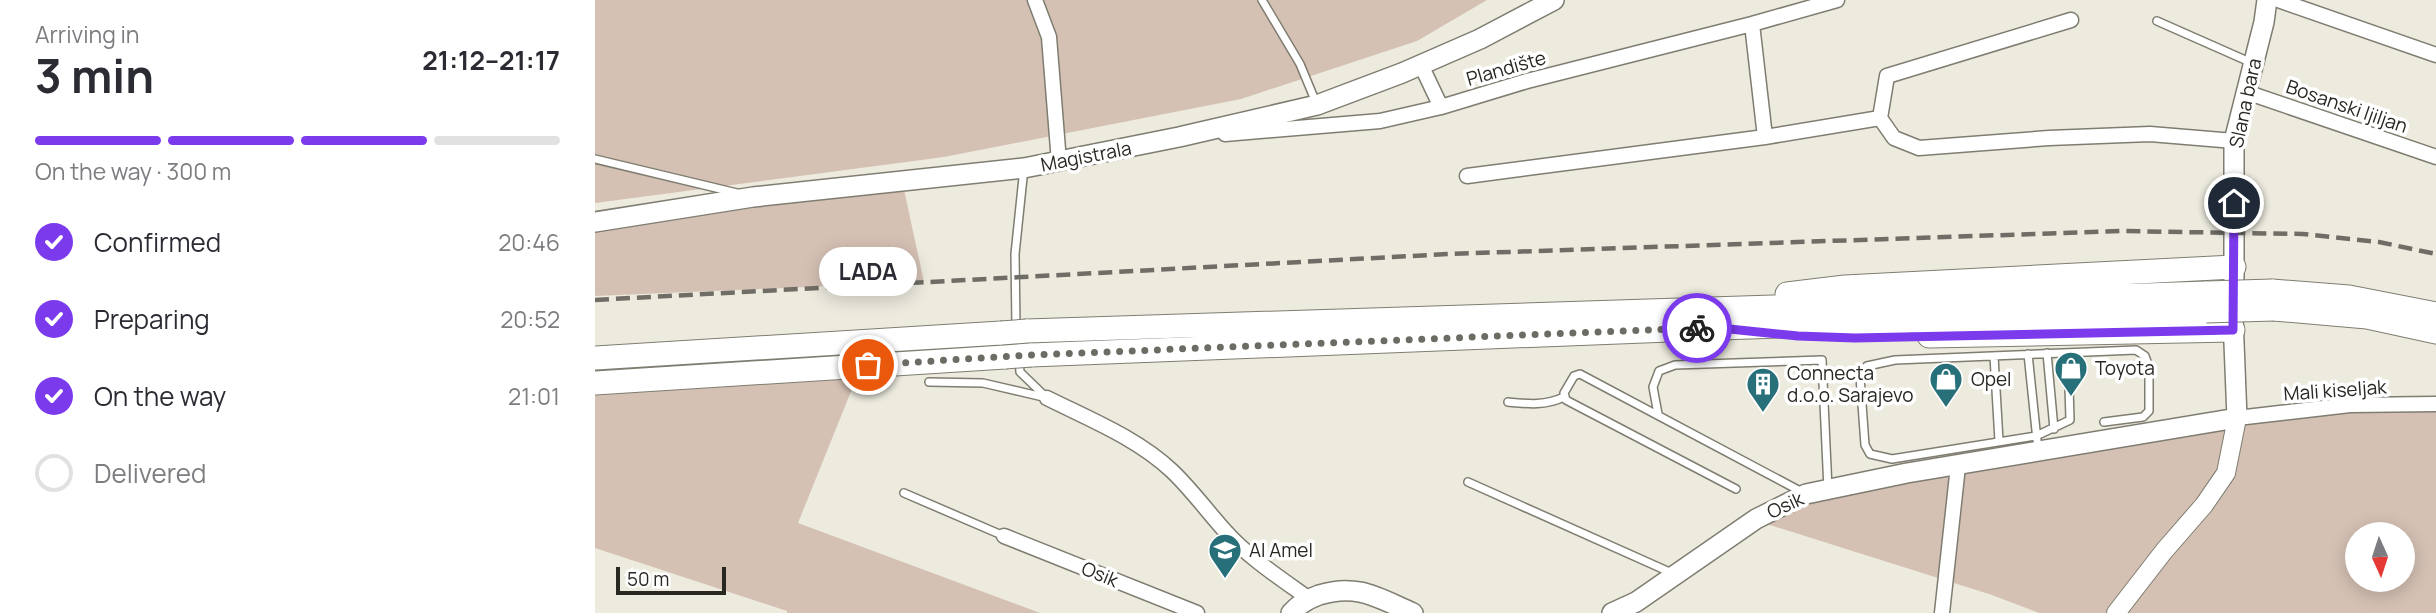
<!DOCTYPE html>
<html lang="en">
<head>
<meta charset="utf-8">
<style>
  :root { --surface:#fff; --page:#f7f7f7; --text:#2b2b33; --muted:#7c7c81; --line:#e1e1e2; --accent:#7c3aed }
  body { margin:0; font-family:Manrope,sans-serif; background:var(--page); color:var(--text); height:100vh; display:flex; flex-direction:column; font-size:26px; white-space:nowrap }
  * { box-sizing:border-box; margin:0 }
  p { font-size:23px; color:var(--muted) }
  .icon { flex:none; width:38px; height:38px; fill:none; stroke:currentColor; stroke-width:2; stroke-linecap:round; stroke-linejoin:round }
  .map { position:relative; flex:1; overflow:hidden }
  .panel { display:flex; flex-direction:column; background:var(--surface); width:595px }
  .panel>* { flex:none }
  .needle { width:46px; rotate:177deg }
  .buttons { position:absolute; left:1750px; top:522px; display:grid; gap:14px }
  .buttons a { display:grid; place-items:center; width:70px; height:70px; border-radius:50%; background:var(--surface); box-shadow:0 4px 18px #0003; font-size:35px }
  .scale { position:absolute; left:21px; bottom:18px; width:110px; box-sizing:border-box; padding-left:7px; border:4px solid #282722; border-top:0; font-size:19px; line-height:24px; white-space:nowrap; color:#282722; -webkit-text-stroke:5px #fff; paint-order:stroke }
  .pin { position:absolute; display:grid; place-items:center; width:60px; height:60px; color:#fff; margin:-30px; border:4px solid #fff; border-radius:50%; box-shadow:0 2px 7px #0007 }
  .courier { position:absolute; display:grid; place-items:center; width:70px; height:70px; margin:-35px; border:5px solid #7c3aed; border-radius:50%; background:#fff; color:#222; box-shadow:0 2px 9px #0007 }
  .bubble { position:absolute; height:49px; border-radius:24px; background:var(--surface); box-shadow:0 4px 18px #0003; font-size:23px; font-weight:700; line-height:49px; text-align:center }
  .overview em { font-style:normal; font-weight:700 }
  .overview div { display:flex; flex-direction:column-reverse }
  .overview { display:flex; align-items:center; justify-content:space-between; height:119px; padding:0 35px }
  h1 { font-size:46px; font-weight:700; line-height:52px }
  .bar { display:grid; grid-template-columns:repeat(4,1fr); gap:10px 7px; align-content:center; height:84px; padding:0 35px }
  .bar i { height:9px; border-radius:5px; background:var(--line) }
  .bar .current { background:var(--accent) }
  .bar p { grid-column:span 4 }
  ol { padding:0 35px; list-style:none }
  li { display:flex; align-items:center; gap:21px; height:77px }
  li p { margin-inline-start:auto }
  li .icon { padding:7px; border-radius:50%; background:var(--accent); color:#fff; stroke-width:4 }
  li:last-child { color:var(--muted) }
  li i { width:38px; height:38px; border:4px solid var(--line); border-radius:50% }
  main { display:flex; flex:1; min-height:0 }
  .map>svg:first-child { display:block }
  .green { fill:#d5c1b4; fill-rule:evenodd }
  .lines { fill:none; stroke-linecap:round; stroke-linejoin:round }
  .service-casing { stroke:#7f7d71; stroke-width:10 }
  .minor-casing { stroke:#7f7d71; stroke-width:17 }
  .tertiary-casing { stroke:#7f7d71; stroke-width:20 }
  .secondary-casing { stroke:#7f7d71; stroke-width:22 }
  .trunk-casing { stroke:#7f7d71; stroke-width:25 }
  .service { stroke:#fff; stroke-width:7 }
  .minor { stroke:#fff; stroke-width:14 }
  .tertiary { stroke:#fff; stroke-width:18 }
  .secondary { stroke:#fff; stroke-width:19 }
  .trunk { stroke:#fff; stroke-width:23 }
  .rail { stroke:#6f6d65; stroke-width:4.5; stroke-dasharray:14 7; stroke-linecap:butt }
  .trunk-bridge-casing { stroke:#7f7d71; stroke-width:25; stroke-linecap:butt }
  .trunk-bridge { stroke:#fff; stroke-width:23 }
  .done { stroke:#6d6c64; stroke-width:7; stroke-dasharray:0 12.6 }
  .route { stroke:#7c3aed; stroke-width:9 }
  .labels { text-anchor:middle; stroke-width:7; stroke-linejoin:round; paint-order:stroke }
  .street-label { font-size:19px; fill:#282722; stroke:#fff }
  .poi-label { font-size:19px; fill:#282722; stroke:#fff; text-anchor:start }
</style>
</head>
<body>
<main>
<section class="panel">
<div class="overview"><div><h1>3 min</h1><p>Arriving in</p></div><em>21:12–21:17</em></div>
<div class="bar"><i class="current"></i><i class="current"></i><i class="current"></i><i></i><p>On the way · 300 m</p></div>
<ol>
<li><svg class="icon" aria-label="check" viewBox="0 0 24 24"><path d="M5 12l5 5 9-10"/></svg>Confirmed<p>20:46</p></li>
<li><svg class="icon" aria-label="check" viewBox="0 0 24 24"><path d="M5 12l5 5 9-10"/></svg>Preparing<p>20:52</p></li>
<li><svg class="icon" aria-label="check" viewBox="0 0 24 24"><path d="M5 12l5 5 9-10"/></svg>On the way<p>21:01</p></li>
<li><i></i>Delivered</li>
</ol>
</section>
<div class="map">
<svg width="1841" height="613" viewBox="0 0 1841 613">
  <rect width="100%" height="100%" fill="#edebde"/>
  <path class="green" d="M0,0H892L822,41L646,99L349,157L0,203Z
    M308,185L329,282L0,296V232Z
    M261,379L203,523L445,613H192V611L0,548V392L37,387Z
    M1841,405V613H1444L1397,595L1162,521L1185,505L1642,418ZM1762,534H1808V579H1762Z"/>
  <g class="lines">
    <defs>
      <path id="service" d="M667,0L705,64L722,105
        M1562,21L1657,63
        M0,159L142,193
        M421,327L420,254L429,168
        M1452,353L1459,429
        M1473,353L1475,420L1441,436L1297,459L1275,454L1270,445L1265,377L1267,370L1272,366L1300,360L1541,350L1550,356L1554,367V411L1548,417L1509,422
        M1433,354L1442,440
        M1399,356L1404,441
        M424,360L425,372L452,398
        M334,382L388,383L448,397
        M913,402C933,404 950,406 969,397
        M1063,414L1058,387L1064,371L1080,365L1227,360L1233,489
        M873,482L1079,574
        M1141,489L971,400L969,393L979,376L985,374L1207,492
        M309,493L409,536"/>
      <path id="minor" d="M440,0L454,37L464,162
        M1683,0L1841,55
        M1476,20L1292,76L1285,118L1299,138L1324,148L1454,138L1555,134L1639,141
        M1157,24L1170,137
        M826,65L846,107
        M1651,92L1841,157
        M630,134L785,121L846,107L932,81L1157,24L1242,0
        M872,176L1170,137L1285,118
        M452,398C494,419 542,438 577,471C596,489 612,511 630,531C653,557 685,578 713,598
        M1642,418L1755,405L1841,404
        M409,536L602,613
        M1347,613L1363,466"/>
      <path id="tertiary" d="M1521,613L1569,551L1609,505L1631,473L1642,418"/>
      <path id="secondary" d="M0,222L158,197L429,168L584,137L722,105L807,73L885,39L959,0
        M1639,281V141L1669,22L1672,0
        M696,613C704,604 713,599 724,595C763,583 783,598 818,613
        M1017,613L1041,602L1161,519L1211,494L1312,473L1642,418L1638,318"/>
      <path id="trunk" d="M1677,291L1754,297L1841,314
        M1192,294L1250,287L1639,267
        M1679,309L1772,317L1841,332
        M432,331L1612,293
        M1334,336L1638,330
        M436,355L1125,328L1611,311
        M0,358L406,333
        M0,383L410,357"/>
    </defs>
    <use href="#service" class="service-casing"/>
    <use href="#minor" class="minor-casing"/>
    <use href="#tertiary" class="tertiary-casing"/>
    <use href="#secondary" class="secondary-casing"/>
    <use href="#trunk" class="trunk-casing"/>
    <use href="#service" class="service"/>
    <use href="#minor" class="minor"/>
    <use href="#tertiary" class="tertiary"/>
    <use href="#secondary" class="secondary"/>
    <use href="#trunk" class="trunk"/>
    <path class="rail" d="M0,300L854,254L1526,231L1708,234L1784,242L1841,254"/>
    <defs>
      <path id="trunk-bridge" d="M1612,293L1677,291
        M1611,311L1679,309
        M406,333L432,331
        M410,357L436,355"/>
    </defs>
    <use href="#trunk-bridge" class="trunk-bridge-casing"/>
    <use href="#trunk-bridge" class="trunk-bridge"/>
  </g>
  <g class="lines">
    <path class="done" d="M273,365L436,355L1102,328"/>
    <path class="route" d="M1102,328H1125L1203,336L1260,338L1638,330L1639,203"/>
  </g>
  <defs>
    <symbol id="shop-pin" viewBox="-11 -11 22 30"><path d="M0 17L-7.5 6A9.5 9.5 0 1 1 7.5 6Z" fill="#27707a" stroke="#fff"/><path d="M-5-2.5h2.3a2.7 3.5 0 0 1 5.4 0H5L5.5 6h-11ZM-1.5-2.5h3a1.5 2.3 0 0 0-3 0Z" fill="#fff"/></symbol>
    <symbol id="building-pin" viewBox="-11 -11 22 30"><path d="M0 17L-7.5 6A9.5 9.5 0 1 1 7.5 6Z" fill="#27707a" stroke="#fff"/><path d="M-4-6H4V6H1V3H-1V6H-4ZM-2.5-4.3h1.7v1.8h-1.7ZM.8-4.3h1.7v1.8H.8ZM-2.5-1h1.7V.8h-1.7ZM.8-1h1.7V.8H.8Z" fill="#fff"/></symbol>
    <symbol id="school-pin" viewBox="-11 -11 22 30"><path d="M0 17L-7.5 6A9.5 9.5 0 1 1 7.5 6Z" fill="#27707a" stroke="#fff"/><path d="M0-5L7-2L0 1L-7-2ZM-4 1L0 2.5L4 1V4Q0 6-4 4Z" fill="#fff"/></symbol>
  </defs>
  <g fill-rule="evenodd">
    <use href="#shop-pin" x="1457" y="349" width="38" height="52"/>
    <use href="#shop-pin" x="1332" y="360" width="38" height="52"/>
    <use href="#building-pin" x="1149" y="365" width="38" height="52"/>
    <use href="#school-pin" x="611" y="531" width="38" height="52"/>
  </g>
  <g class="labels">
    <g class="street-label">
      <text transform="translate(911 68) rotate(-16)" y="7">Plandište</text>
      <text transform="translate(1650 103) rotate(-78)" y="7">Slana bara</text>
      <text transform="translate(1752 106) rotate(19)" y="7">Bosanski ljiljan</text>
      <text transform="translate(491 156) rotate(-11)" y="7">Magistrala</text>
      <text transform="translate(1740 390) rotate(-4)" y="7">Mali kiseljak</text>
      <text transform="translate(1190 505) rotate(-25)" y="7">Osik</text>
      <text transform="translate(505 574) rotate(22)" y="7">Osik</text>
    </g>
    <g class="poi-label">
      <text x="1500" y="375">Toyota</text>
      <text x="1192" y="380">Connecta<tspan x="1192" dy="22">d.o.o. Sarajevo</tspan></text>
      <text x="1376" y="386">Opel</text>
      <text x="654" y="557">Al Amel</text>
    </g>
  </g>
</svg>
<div class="buttons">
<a><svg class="needle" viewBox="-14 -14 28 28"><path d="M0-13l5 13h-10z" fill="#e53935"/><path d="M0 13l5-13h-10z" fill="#7c7c81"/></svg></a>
</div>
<div class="scale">50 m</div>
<div class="pin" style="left:273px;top:365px;background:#ea580c"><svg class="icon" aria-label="bag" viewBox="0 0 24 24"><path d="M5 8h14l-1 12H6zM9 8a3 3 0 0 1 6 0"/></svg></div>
<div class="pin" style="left:1639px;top:203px;background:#1f2937"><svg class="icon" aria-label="home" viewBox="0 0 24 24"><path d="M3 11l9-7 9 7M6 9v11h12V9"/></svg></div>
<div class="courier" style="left:1102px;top:328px"><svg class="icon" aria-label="bike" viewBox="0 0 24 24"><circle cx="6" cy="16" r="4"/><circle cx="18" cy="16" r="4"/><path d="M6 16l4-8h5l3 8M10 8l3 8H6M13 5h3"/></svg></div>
<div class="bubble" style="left:224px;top:247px;width:98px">LADA</div>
</div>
</main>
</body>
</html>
